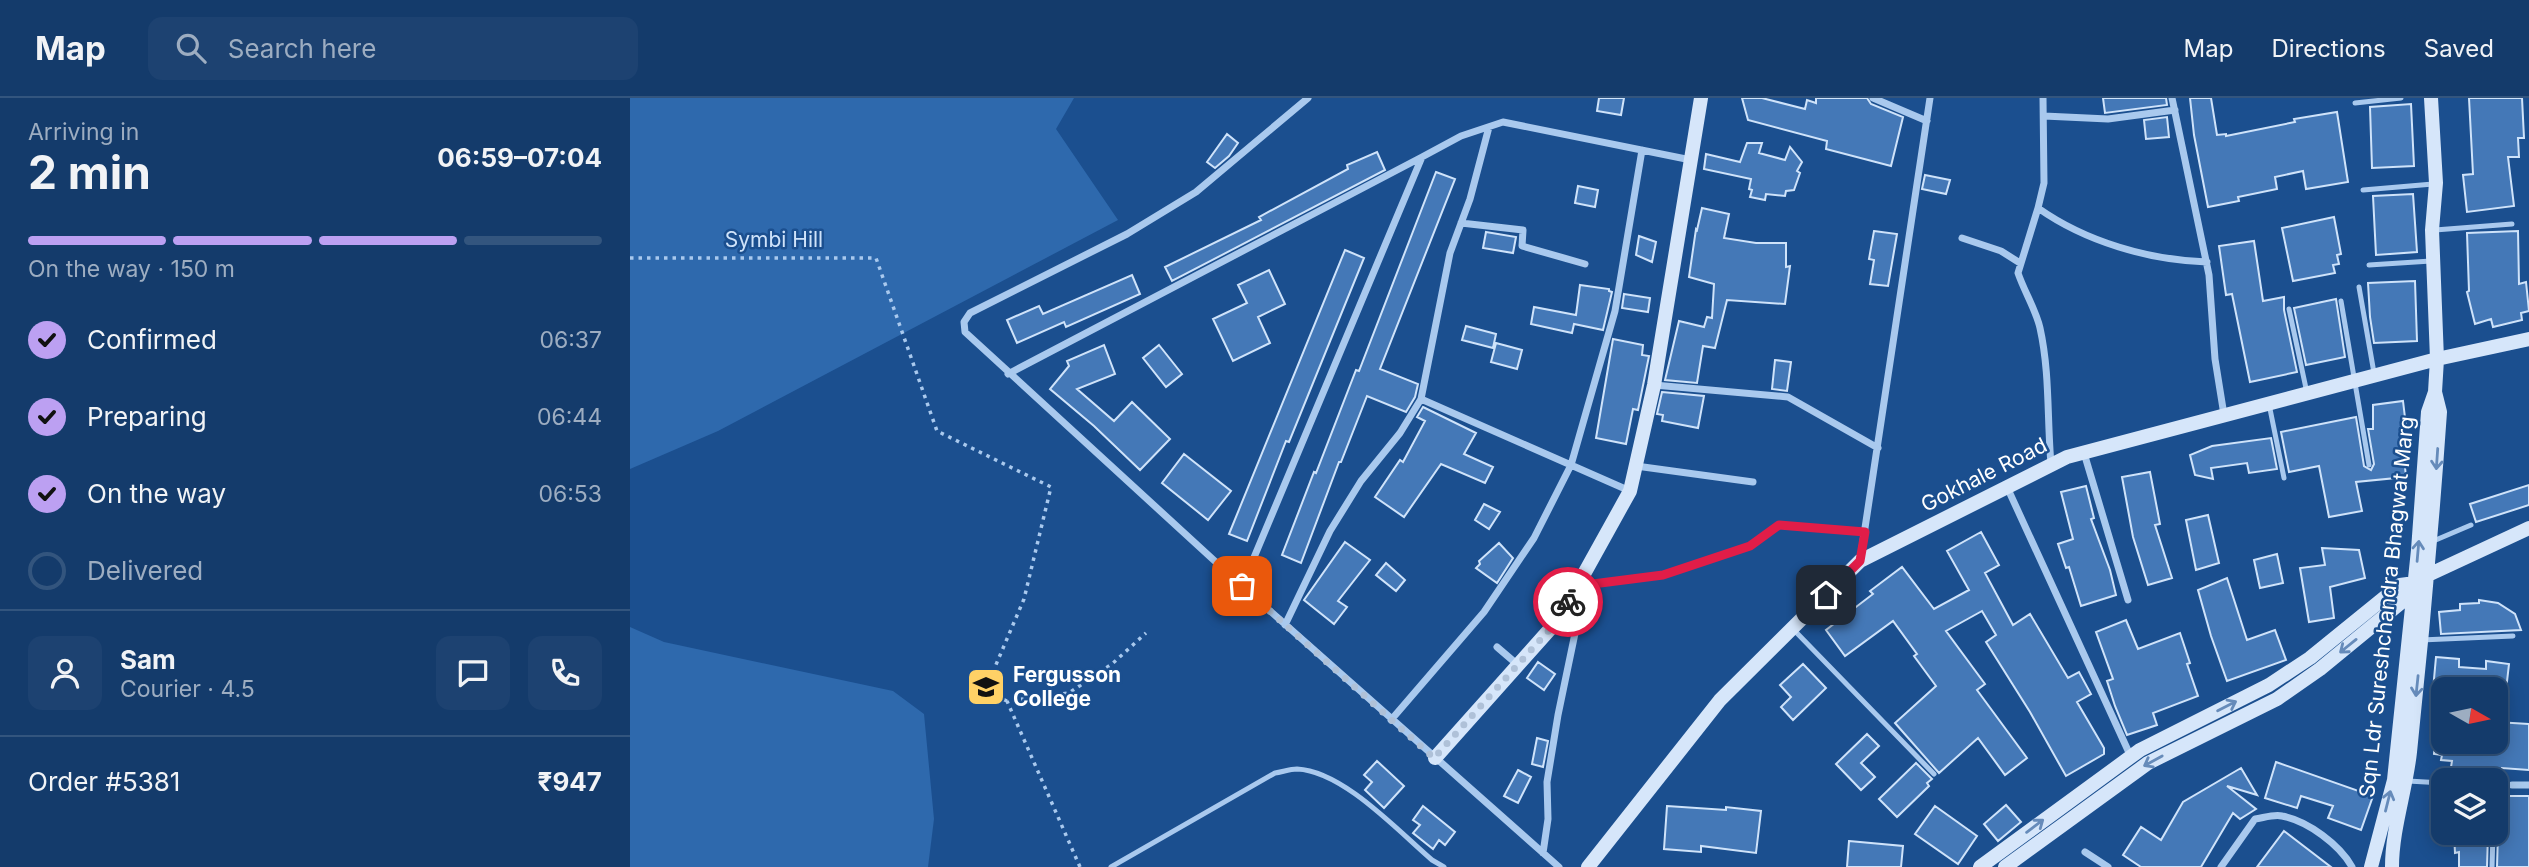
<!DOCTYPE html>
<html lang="en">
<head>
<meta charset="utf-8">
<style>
  :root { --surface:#143b6b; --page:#1d4271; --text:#f1f3f6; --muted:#9dadc1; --line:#33557e; --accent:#bca0f2 }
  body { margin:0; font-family:Inter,sans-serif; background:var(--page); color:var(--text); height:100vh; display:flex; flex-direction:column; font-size:26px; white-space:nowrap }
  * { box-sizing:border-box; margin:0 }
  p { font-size:23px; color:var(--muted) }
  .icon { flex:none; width:38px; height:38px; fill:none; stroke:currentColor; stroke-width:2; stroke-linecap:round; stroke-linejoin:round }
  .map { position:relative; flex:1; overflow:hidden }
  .panel { display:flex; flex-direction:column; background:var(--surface); width:630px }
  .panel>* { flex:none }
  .needle { width:46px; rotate:99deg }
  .controls { position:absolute; left:1801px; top:579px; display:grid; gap:14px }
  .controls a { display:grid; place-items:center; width:77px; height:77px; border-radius:14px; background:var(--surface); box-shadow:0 4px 18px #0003,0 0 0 2px var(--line); font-size:35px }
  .pin { position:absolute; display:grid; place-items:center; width:60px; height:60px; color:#fff; margin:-30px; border-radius:14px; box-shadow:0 4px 10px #0006 }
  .courier { position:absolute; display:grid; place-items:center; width:70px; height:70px; margin:-35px; border:5px solid #e11d48; border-radius:50%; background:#fff; color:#222; box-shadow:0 2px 9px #0007 }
  .headline em { font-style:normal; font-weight:700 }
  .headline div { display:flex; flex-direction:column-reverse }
  .headline { display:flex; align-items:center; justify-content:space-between; height:119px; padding:0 28px }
  h1 { font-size:46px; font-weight:700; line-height:52px }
  .bar { display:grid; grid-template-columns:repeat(4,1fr); gap:10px 7px; align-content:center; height:84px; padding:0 28px }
  .bar i { height:9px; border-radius:5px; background:var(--line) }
  .bar .current { background:var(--accent) }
  .bar p { grid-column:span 4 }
  .line { display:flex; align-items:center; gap:18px; padding:0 28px; border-top:2px solid var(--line) }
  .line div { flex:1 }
  .round { display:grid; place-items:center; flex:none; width:74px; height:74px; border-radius:14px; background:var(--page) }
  ol { padding:0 28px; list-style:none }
  li { display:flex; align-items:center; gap:21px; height:77px }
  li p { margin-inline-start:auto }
  li .icon { padding:7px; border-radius:50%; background:var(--accent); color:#111; stroke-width:4 }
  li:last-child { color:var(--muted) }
  li i { width:38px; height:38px; border:4px solid var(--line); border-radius:50% }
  header { display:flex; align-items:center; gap:42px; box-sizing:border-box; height:98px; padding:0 35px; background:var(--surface); border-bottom:2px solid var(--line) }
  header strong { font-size:33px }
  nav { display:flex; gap:38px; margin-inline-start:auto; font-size:24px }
  .search { width:490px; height:63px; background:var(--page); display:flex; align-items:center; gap:18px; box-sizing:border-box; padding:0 24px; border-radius:14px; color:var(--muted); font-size:26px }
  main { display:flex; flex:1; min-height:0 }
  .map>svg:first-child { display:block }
  .green { fill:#2e69ad }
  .building { fill:#4478b7; stroke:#cfe3fa; stroke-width:2 }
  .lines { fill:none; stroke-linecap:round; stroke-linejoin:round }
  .path { stroke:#a9c9ee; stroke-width:3.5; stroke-dasharray:3.5 5; stroke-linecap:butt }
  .lane { stroke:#a9c9ee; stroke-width:5 }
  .street { stroke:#a9c9ee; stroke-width:7 }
  .secondary { stroke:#d6e6fa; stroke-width:14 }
  .oneway { stroke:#668bba }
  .done { stroke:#afc1d8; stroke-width:7; stroke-dasharray:0 12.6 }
  .route { stroke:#e11d48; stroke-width:9 }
  .labels { text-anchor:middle; stroke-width:5; stroke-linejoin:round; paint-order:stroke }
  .park-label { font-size:21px; fill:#cfe3fa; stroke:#1b4f8f }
  .street-label { font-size:21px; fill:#fff; stroke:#1b4f8f }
  .poi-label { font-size:21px; font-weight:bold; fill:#fff; stroke:#1b4f8f; text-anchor:start }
</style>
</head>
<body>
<header>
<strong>Map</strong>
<div class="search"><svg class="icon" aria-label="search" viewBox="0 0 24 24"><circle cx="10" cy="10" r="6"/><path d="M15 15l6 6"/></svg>Search here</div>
<nav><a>Map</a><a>Directions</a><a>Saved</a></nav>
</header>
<main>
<section class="panel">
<div class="headline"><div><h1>2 min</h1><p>Arriving in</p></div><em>06:59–07:04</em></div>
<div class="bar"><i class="current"></i><i class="current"></i><i class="current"></i><i></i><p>On the way · 150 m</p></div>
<ol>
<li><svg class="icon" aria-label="check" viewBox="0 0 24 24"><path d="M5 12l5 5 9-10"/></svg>Confirmed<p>06:37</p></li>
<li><svg class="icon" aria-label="check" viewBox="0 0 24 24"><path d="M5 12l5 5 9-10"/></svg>Preparing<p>06:44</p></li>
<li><svg class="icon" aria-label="check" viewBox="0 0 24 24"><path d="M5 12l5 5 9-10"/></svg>On the way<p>06:53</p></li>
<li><i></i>Delivered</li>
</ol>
<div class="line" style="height:126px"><a class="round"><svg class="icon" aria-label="person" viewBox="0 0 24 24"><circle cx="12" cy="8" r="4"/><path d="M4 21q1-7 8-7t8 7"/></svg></a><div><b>Sam</b><p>Courier · 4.5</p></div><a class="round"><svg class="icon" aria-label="chat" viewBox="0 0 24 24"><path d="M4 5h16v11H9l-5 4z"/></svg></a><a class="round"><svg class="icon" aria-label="phone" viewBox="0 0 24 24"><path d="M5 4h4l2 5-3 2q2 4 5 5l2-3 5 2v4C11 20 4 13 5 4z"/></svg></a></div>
<div class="line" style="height:91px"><div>Order #5381</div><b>₹947</b></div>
</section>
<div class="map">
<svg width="1899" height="769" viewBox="0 0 1899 769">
  <rect width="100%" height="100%" fill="#1b4f8f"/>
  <path class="green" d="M0,0H444L426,31L488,122L88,333L0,371Z
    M0,529L34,544L263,593L294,616L304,721L298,769H0Z"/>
  <path class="building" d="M969,0H994L991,17L967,13Z
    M1112,0H1132L1175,11L1177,2L1186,5V0H1237L1241,6L1273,19L1261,68L1196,51L1197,43L1118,22Z
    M1473,0H1536L1537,7L1475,15Z
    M1560,0H1581L1587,37L1596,36V38L1665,24L1664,21L1707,14L1718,84L1676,91L1673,73L1645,79L1647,91L1608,99L1609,103L1578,109L1564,37Z
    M1839,0H1892L1894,40H1888L1889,59H1878L1884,108L1837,114L1833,77L1843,76Z
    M1781,6L1784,68L1742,70L1740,9Z
    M1537,19L1539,39L1516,41L1514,22Z
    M597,36L608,45L599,58L585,70L577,64Z
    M1117,45H1132L1129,55L1155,62L1160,49L1172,64L1167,73L1170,75L1164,92L1156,93L1155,98L1136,96L1135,102L1120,99L1122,92L1119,91L1121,81L1074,71L1076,56L1110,64Z
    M747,54L755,72L542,183L535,169L631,122L629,119L718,71L717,67Z
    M806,74L825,81L750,271L788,286L785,299L776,314L737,298L711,364H709L671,465L652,457L684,374L686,375L726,272L729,273Z
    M1295,77L1320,82L1316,96L1292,91Z
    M948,88L968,92L965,109L945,105Z
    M1783,96L1787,154L1746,157L1743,98Z
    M1072,110L1099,116L1094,140L1126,145H1156V169L1160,168L1155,206L1097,202L1085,250L1073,248L1067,285L1035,282L1049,223L1074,229L1077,219L1082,220L1084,186L1059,179L1066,131L1067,132Z
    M1704,119L1711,156L1707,157L1709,166L1703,167L1705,175L1663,183L1652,130Z
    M1244,133L1267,136L1258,188L1240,186L1244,162L1239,161Z
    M1888,133L1889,186L1896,184L1899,213L1891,215L1892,222L1863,229L1861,221L1845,226L1837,194L1839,193L1837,135Z
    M856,134L886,139L883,155L853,150Z
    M1009,138L1026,144L1022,164L1006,157Z
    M1624,143L1633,203L1654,199V212L1667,274L1620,284L1602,196L1596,197L1589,148Z
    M715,152L734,160L659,344L656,343L617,443L599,436Z
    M639,172L655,206L628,219L640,245L603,263L583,221L617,205L608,187Z
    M502,177L510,196L436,229L434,224L387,245L377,222L409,208L413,216Z
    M1785,183L1787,243L1744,245L1740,219L1738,185Z
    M950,187L979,191V193L982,194L973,232L944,226L942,235L901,226L904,209L946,217Z
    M994,196L1020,200L1018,214L992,210Z
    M1706,201L1715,259L1676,267L1664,210Z
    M836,228L866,236L863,250L832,242Z
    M983,241L1013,247L1012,257L1019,258L1008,312L1003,311L996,346L966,340Z
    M866,245L892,252L887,271L861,264Z
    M474,247L485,276L447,291L484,323L502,304L540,341L510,372L464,328L420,291L439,268L437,263Z
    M529,247L552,276L536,289L513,260Z
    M1145,262L1161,264L1157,293L1142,291Z
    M1032,294L1074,298L1068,330L1032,323L1033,317L1027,316Z
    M1773,303L1776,328L1771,329L1776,379L1726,384L1732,413L1699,419L1689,368L1659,374L1651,334L1726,319L1734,368L1741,372L1744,366L1738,331H1743V307Z
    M793,309L846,335L834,356L863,369L855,385L811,366L774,419L745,399L770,362L773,364L795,323L787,319Z
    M1641,340L1647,371L1619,375L1617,365L1581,370L1583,381L1565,377L1560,357L1582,348Z
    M554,356L601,393L578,422L532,385Z
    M1520,374L1530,426L1525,427L1542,480L1518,487L1503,439L1492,379Z
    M1899,387V407L1846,424L1840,406Z
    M1456,388L1464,420L1461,421L1480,472L1486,497L1451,508L1439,469L1436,470L1428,446L1443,441L1431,394Z
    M854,406L870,414L859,431L845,422Z
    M1578,417L1589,465L1566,472L1556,422Z
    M1351,434L1369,467L1355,475L1383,527L1400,516L1438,580L1449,574L1461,596L1447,604L1474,650V656L1436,678L1400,614L1356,544L1366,537L1352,513L1316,533L1355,586L1347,592L1397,660L1375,677L1348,640L1309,675L1265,625L1306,588L1284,558L1287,556L1263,523L1215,558L1196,532L1243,496L1240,493L1272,469L1304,511L1339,492L1317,453Z
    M715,444L740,462L708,503L717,509L704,526L674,502Z
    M869,445L883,460L867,485L846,470L850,466L849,463Z
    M1692,450L1729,452L1735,480L1700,489L1704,520L1679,524L1670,470L1695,467Z
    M1647,456L1653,485L1630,490L1624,462Z
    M756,465L775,482L766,493L746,477Z
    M1597,480L1617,542L1645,532L1656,562L1597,583L1581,538L1568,492Z
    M1849,502L1868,505L1885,516L1891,532L1811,536L1809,514L1830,512V506L1849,505Z
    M1496,522L1508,551L1550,535L1560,565L1557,566L1568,598L1523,615L1527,627L1497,637L1485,608L1477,583L1483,581L1466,534Z
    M1806,559L1829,561V569L1856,571V563L1879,566L1876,592H1803Z
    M908,564L925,576L914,592L897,580Z
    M1173,566L1196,590L1163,622L1151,609L1161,599L1150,587Z
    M1866,624L1899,626V672L1872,670L1871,681L1852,680L1853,672L1821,669L1822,663L1811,662L1812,657L1804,656L1805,644H1866Z
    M1237,636L1249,648L1231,665L1245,679L1231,692L1206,666Z
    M907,640L918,643L913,669L902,666Z
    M747,663L774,688L754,710L735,692L742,684L734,677Z
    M1646,664L1743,698L1731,732L1698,720L1703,708L1671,698L1667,710L1635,700Z
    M1286,665L1302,681L1297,685L1299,688L1267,719L1249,701Z
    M1611,670L1627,697L1597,688L1626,711L1610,721L1603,715L1571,769H1511L1493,757L1511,729L1531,742L1553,704Z
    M888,672L901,679L888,705L874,698Z
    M1869,698H1899V769H1867L1868,735H1870Z
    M1376,707L1391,724L1368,743L1354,726Z
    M793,708L825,734L815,747L809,742L803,751L783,735L790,727L783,722Z
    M1037,708L1096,712V709L1131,713L1126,755L1071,748V754L1034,751Z
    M1305,708L1347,738L1328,766L1285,736Z
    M1654,733L1701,769H1627Z
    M1824,735H1858L1857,769H1829V754L1825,755Z
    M1219,743L1273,748L1271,769H1217Z"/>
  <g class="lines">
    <path class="path" d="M0,160H246L307,333L421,389L394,501L362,576L370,600L377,603
      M450,769L377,603L439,595L482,566L516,535"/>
    <path class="lane" d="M1725,5L1771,0
      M1733,92L1803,86
      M1805,132L1882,126
      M1739,167L1801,163
      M1729,189L1744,275
      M1711,203L1739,367
      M1659,211L1677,295
      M1639,306L1654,380
      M1801,444L1841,427
      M1162,530L1304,676
      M1791,542L1883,538
      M1778,683L1813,685
      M481,769L645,675C652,674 660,671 667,671C713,673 768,733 802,762L814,769
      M1862,769L1863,735"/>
    <path class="street" d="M678,0L566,94L497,136L340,215L334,224L335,234L612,488L929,769
      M1243,0L1297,23
      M1413,0L1414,85L1408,110C1456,144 1519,162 1577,164
      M1542,0L1579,177L1585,261L1594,317
      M1414,18L1478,21L1545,12
      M792,59L831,38L873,24L1061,62
      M1408,110L1388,175C1394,193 1406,212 1410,230C1420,275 1417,321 1421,366
      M831,125L893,132L892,148L955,166
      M1332,140L1371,153L1390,165
      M378,276L792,59L612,488
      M1024,287L1158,299L1248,350
      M791,301L1000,393
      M1454,355L1498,502
      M1006,368L1123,384
      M1377,389L1501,659
      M1230,463L1300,0
      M655,527L700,433L731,383L770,335L791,301L820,155L840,101L859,29
      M867,549L888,567
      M761,622L854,514L904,440L941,367L985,213L1012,52
      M1882,687H1899
      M1455,754L1478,769
      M913,755L918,721L917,684L928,617L948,521L947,488L1033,477L1120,448L1149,427L1235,434
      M1591,769L1625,721C1633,720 1644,716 1652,718C1678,723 1710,747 1722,769"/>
    <path class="secondary" d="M1798,477L1899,430
      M805,660L929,521L1000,393L1024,287L1071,0
      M958,769L1090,602L1230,463L1437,359L1807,261L1899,241
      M1350,769L1510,652L1639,587L1680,560L1770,487L1785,485
      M1375,769L1518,665L1647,601L1690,571L1774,502L1785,485
      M1741,769L1764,682L1788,452L1798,314L1805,294
      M1762,769C1762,731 1776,692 1780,654C1792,541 1802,428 1810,314L1805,294L1807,261L1802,132L1806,85L1801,0"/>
  </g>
  <defs><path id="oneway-shaft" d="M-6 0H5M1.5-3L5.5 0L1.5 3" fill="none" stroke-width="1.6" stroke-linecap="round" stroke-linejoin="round" transform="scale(1.75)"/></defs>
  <g class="oneway">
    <use href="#oneway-shaft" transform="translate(1807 361) rotate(94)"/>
    <use href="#oneway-shaft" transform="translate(1788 453) rotate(-85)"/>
    <use href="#oneway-shaft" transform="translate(1718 548) rotate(141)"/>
    <use href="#oneway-shaft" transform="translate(1787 588) rotate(96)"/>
    <use href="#oneway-shaft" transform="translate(1597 608) rotate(-27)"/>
    <use href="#oneway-shaft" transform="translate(1523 663) rotate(151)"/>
    <use href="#oneway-shaft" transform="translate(1758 703) rotate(-76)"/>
    <use href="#oneway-shaft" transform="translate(1405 728) rotate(-37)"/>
  </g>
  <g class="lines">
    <path class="done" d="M612,488L804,660L929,521L938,504"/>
    <path class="route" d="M938,504L947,488L1033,477L1120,448L1149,427L1235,434L1230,463L1196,497"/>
  </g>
  <defs>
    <symbol id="university-square" viewBox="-11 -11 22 22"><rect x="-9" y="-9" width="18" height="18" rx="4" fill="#ffd166" stroke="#1b4f8f"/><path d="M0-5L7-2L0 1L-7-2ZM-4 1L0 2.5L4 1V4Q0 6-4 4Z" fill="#111"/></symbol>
  </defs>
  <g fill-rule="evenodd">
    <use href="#university-square" x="334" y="567" width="44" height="44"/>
  </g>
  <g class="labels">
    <g class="park-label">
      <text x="144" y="149">Symbi Hill</text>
    </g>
    <g class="street-label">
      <text transform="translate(1354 377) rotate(-27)" y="7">Gokhale Road</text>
      <text transform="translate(1757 509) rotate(-84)" y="7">Sqn Ldr Sureshchandra Bhagwat Marg</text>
    </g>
    <g class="poi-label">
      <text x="383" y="584">Fergusson<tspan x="383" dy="24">College</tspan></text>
    </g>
  </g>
</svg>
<div class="controls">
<a><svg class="needle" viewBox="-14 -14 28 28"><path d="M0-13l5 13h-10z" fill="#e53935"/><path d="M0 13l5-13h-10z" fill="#9dadc1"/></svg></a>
<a><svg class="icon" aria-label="layers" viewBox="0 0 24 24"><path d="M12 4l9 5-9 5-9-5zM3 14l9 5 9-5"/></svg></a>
</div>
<div class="pin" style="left:612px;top:488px;background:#ea580c"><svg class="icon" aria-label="bag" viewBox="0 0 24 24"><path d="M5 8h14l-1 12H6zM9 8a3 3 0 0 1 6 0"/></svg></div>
<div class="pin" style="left:1196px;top:497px;background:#1f2937"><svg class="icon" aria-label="home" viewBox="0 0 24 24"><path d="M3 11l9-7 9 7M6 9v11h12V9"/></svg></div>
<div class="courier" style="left:938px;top:504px"><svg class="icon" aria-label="bike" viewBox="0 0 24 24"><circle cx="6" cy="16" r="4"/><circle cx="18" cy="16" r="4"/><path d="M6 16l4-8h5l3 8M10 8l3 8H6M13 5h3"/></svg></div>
</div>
</main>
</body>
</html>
